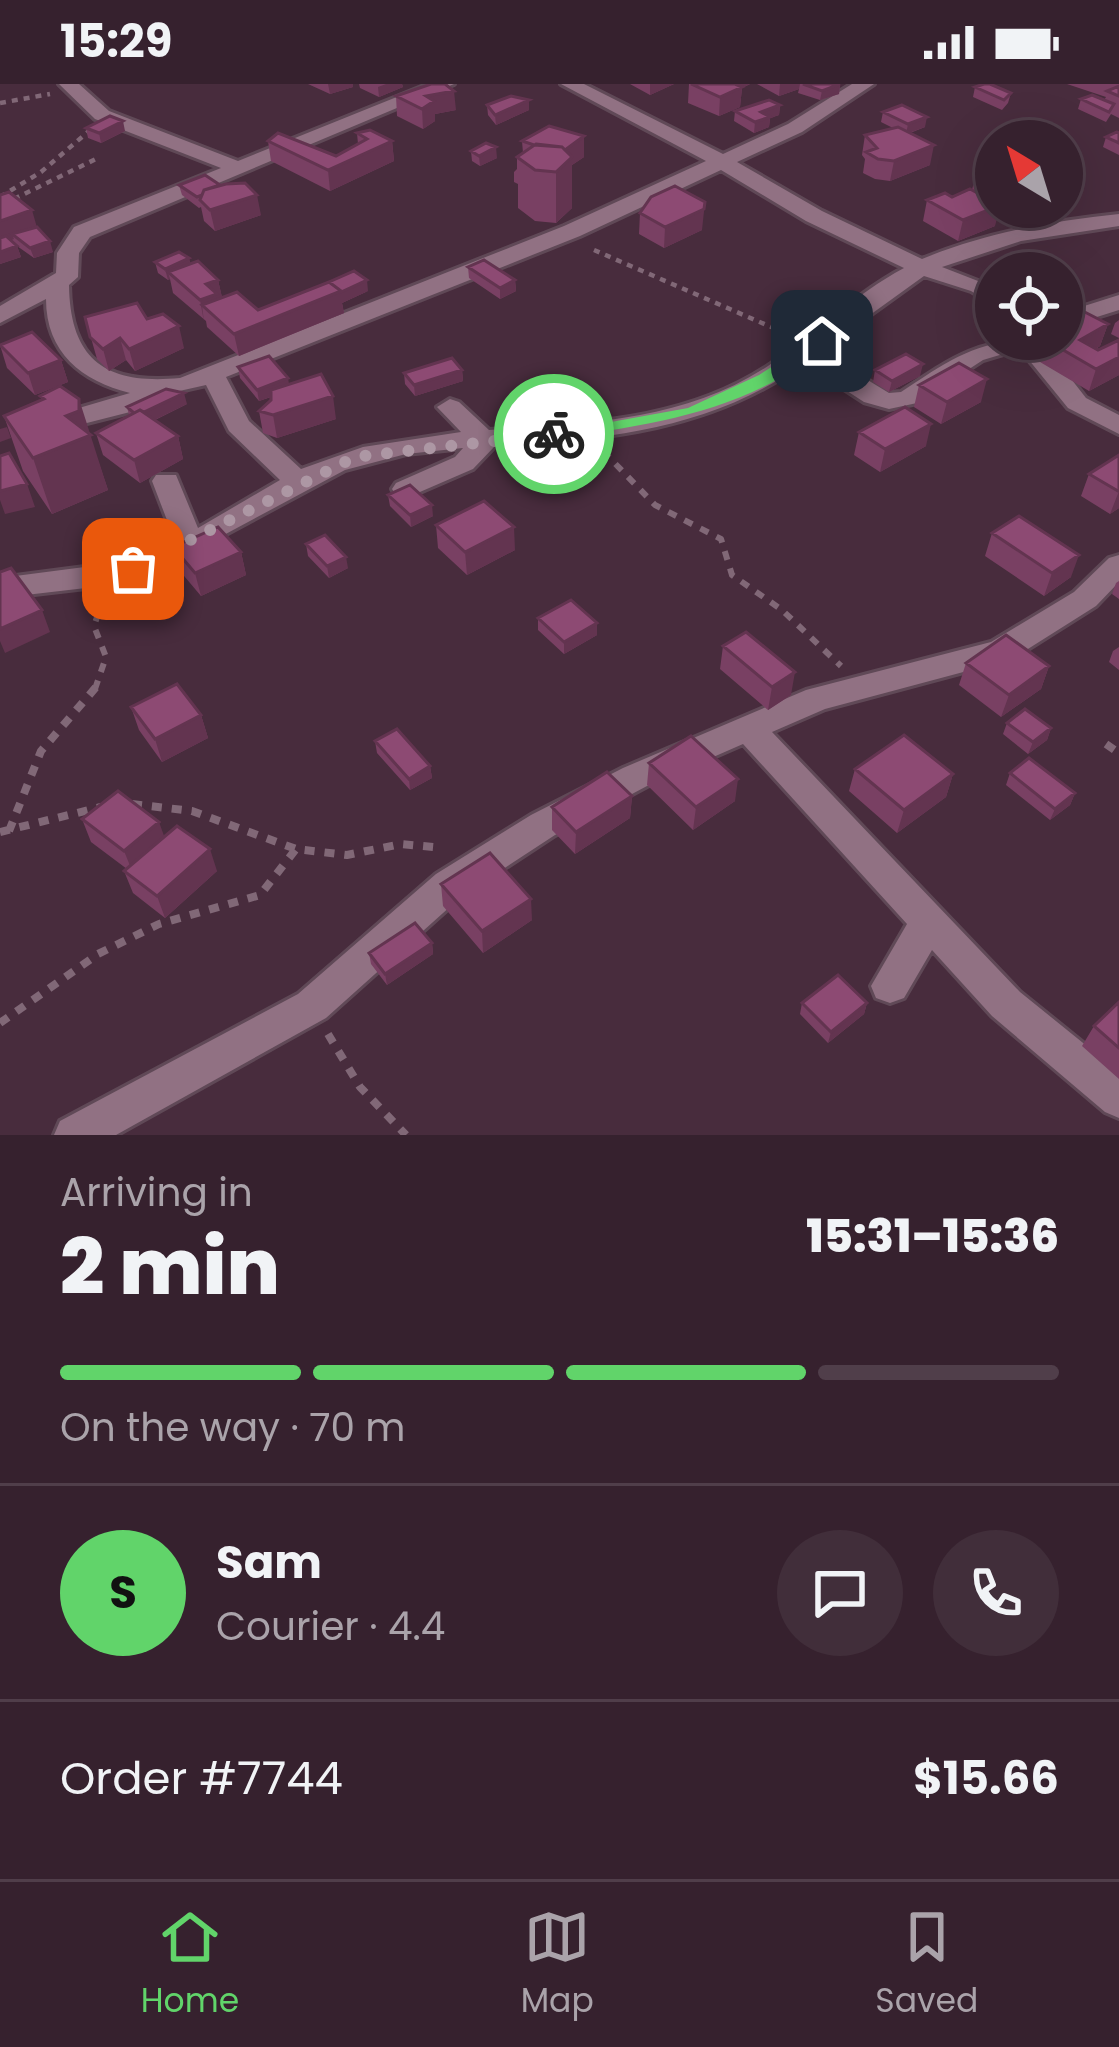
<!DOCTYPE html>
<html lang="en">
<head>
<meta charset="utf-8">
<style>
  :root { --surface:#36212e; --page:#412e3a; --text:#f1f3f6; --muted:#aaa3aa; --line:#503e4a; --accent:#61d46a }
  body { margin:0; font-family:Poppins,sans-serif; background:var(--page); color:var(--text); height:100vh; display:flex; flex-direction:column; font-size:45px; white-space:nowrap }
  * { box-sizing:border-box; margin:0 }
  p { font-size:39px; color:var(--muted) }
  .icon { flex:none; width:66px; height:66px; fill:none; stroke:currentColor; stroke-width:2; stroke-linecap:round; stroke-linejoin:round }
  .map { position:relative; height:1051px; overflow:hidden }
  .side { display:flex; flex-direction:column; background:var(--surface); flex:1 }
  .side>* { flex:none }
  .needle { width:78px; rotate:322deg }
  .controls { position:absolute; left:975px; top:36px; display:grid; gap:24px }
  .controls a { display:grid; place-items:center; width:108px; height:108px; border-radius:50%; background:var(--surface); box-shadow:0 12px 48px #0002,0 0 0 3px var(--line); font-size:60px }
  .pin { position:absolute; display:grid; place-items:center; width:102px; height:102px; color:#fff; margin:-51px; border-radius:24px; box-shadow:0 6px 18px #0006 }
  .courier { position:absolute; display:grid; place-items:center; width:120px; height:120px; margin:-60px; border:9px solid #61d46a; border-radius:50%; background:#fff; color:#222; box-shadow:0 3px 15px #0007 }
  .head em { font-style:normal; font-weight:800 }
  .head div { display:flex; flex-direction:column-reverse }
  .head { display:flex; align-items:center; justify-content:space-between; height:204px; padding:0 60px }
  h1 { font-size:78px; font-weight:800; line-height:90px }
  .bar { display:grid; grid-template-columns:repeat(4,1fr); gap:18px 12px; align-content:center; height:144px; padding:0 60px }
  .bar i { height:15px; border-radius:9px; background:var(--line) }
  .bar .current { background:var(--accent) }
  .bar p { grid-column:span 4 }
  .line { display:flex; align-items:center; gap:30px; padding:0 60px; border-top:3px solid var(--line) }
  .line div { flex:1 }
  .round { display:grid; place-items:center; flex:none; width:126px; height:126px; border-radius:63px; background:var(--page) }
  .status { display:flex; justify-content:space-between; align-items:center; height:84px; padding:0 60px; background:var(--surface); direction:ltr }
  .status svg { height:33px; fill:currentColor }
  .tab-bar { display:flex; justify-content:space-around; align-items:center; height:168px; border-top:3px solid var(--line); background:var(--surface); font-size:33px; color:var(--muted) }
  .tab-bar a { display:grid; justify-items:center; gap:6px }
  .tab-bar .current { color:var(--accent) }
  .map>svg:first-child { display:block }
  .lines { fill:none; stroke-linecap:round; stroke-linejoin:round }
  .minor-casing { stroke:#604957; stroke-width:6 }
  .path-far2 { stroke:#816877; stroke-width:4.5; stroke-dasharray:6 6; stroke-linecap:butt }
  .path-far1 { stroke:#816877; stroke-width:6; stroke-dasharray:9 9; stroke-linecap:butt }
  .path { stroke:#816877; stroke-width:8; stroke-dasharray:10 10; stroke-linecap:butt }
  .minor { fill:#917183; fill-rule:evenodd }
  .wall { fill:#794063 }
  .shaded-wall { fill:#633450 }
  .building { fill:#8d4a73; stroke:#633450; stroke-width:3 }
  .route { fill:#61d46a }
  .done { stroke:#ad97a4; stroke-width:12; stroke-dasharray:0 21.6 }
</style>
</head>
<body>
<div class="status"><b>15:29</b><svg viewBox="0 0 49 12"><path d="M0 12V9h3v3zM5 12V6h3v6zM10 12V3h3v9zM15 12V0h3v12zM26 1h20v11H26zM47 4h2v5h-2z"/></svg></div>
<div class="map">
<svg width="1119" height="1051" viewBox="0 0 1119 1051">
  <rect width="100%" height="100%" fill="#482c3d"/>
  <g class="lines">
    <defs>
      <path id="minor" d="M59,0H79L109,27L238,77L429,0H454L90,153L79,169L78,193L69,201C70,277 107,301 180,294L564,142L706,77L561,0H584L723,70L788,40L852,0H874L802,48L737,78L822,127L922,175C985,149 1051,137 1119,130V142L1021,157L942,183L996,204V222L971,207L924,192L820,267L889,309L901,308C951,275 978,255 1040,255L1086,314L1119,331V350L1068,324L1020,265L983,276L917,319L889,325L864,318L804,279C711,346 607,355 495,362L473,385L406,414L396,411L392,405L396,399L455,373L463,364L406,370L345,386L153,489L103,502L0,514V494L123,478L175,457L152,397L156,391H176L198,444L280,396L229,347L206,301L166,310L134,327L71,343L62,341L58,335L62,329L130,309C82,297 46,269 46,215L0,239V222L56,189L57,169L74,143L221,84L95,35ZM721,86L806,137L904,184C855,210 814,251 768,282C683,338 586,339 489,346L459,318L450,315L437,323L461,348L363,363L301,385L249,337L226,293L580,152Z
        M1119,211V226L1062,244V229Z
        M1119,471V498L1096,522L1012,575L825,625L772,648L1020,908L1119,988V1034L1105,1028L992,932L932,866L904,914L890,919L876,914L871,902L907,840L743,660L647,702L555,751L462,812L326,934L116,1051H54L60,1037L298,910L436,790L531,731L623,684L806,606L991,558L1074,508L1109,474Z"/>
    </defs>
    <use href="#minor" class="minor-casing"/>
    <path class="path-far2" d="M0,19L50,10
      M0,113L41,88L89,47
      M14,115L100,73
      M594,166L785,249"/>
    <path class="path-far1" d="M603,367L655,421L721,455L732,491L782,526L841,582
      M95,605L106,573L94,542L102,519"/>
    <path class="path" d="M1106,660L1119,669
      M132,720L192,727L296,765
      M9,747L41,667L97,602
      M0,748L101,723
      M0,939L98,870L159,840L260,811L296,765L347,771L401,760L443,764
      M328,950L360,1003L406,1051"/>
    <use href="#minor" class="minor"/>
  </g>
  <path class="wall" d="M308,0H353V3L330,10Z
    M359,0H402L403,3L379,13L360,4Z
    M630,0H674L650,11Z
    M689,0H750L742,4L740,23L719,32L688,19Z
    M757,0H840L839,10L820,16L798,9L799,5L779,12Z
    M1067,0H1119V34L1111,30L1106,38L1078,25L1081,15L1104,16L1106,13Z
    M975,3L1011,9L1008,19L1002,26L973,13Z
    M396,12L456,26L435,30V37L423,45L397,32Z
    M529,16V26L496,41L488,31L487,21Z
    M780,21L779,31L770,34L769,43L754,49L734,37L735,27Z
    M883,28L925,43L910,49L930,81L890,97L875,95L863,89L865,75L862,71L865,51L893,44L881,38Z
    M86,44L125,47L101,59L88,54Z
    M357,49L392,57L394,77L330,107L271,77L268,57L336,72L358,60Z
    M1119,49V71L1103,63L1106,53Z
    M522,57L584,73L572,81V124L556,139L535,137L518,124V100L514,98V88L517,85V73L523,69Z
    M471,67L497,74L480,82L472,77Z
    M996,79L995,142L958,157L923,137L927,116L952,113L972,106L976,90Z
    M179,101L261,131L215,147L204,137L201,123L199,124L182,111Z
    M0,111L37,143L53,168L34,174L17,162L21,173L0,180Z
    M640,129L702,146L664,164L639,150Z
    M189,174L190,180L218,196L222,214L258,226L368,207L342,219L344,229L239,272L207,243L206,237L173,209L170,195L168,196L158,189L155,178Z
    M468,183L515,196L516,207L500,215L469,194Z
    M85,233L147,235L184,264L135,287L126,276L109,287L97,275Z
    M1119,236V254L1111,250L1115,239Z
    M1108,240L1100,262L1096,265L1098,266L1119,256V291L1089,307L1040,278L1043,268L1033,263L1036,255H1062Z
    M0,261L61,276L68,298L35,311L7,284Z
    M238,283L289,300L336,335L277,354L263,349L259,327L271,316V313L259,317L240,294Z
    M462,286L463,297L415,312L405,300L404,289Z
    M875,286L920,292L889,308L873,298Z
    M919,301L981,318L941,340L914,323Z
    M40,312L89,350L108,406L52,430L23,387L4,332L42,316Z
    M187,320L155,336L178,352L183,375L140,399L103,371L96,349L129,331L127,323Z
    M859,348L926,362L880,388L854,371Z
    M1119,371V424L1110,430L1081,412L1089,390Z
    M388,411L433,432L411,443L390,422Z
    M436,441L515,466L467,491L438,464Z
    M992,449L1071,493L1044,512L985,472Z
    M306,460L348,484L329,494L308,472Z
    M173,463L241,468L246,491L201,512L179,486Z
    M1119,497V515L1112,510L1116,499Z
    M538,534L597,551L564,570L538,546Z
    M723,562L791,611L768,626L720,585Z
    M1119,563V586L1109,578L1113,567Z
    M966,579L1049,582L1041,605L1001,633L959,601Z
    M131,623L201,631L208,654L162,678L139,646Z
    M1007,639L1051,644L1047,656L1028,670L1003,650Z
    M375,657L430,682L432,694L410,706L377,669Z
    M649,679L735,717L693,746L647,701Z
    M855,685L953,690L946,713L897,749L849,707Z
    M1010,689L1075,709L1070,721L1050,736L1006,701Z
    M632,712L630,734L575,770L552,746V723Z
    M82,735L165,752L217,787L165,834L133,809L124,787L127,785L91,758Z
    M441,800L532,836L483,869L443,822Z
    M432,859L433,870L387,901L371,880L369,869Z
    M1119,918V995L1082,962L1094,942Z
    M802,919H867L864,930L828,959L800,930Z"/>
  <path class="shaded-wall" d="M328,0H353V3L330,10Z
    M386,0H402L403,3L379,13L378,3Z
    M650,0H674L650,11Z
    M737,0H750L742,4L740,23L719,32L720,13L737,5Z
    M780,0H800L799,5L779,12Z
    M840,0L839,10L820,16L822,7Z
    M454,7L456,26L435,30V37L423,45L422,25L426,12Z
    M529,16V26L496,41L495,31Z
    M780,21L779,31L770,34L769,43L754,49L755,38L761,28Z
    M927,33L925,43L906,50L908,40Z
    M123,37L125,47L101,59L99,49Z
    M584,52V73L572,81V124L556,139V88L559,70Z
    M392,57L394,77L330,107L328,86Z
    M934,61L930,81L890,97L894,77Z
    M496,63L497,74L480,82L479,72Z
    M257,111L261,131L215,147L210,126Z
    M705,118L702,146L664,164L665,143Z
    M996,123H1000L995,142L958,157L963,136Z
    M32,126L38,147L12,150L14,155L0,161V137Z
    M50,157L53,168L34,174L30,164Z
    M17,162L21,173L0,180V168Z
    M189,174L191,185L168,188L170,195L168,196L165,185Z
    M218,196L223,217L202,221L204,238L200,216L206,200Z
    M367,196L368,207L342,219L344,229L239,272L234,250Z
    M515,196L516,207L500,215V204Z
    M1108,240L1100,262L1079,275L1080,256Z
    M179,242L184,264L135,287L129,265Z
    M120,254L126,276L109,287L103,265Z
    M1119,273V291L1089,307L1096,285Z
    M61,276L68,298L35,311L28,289Z
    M923,280L920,292L889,308L892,297Z
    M462,286L463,297L415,312L414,301Z
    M288,294L290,306L259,317L257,306Z
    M987,295L981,318L941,340L947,318Z
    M184,309L187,320L140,343L137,332Z
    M333,312L336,335L277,354L273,331Z
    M79,315L108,406L52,430L33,374Z
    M931,340L926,362L880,388L885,365Z
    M7,343L11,354L0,358V345Z
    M178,352L183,375L140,399L134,376Z
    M27,400L35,423L5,430L0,416V407Z
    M1119,407V424L1110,430Z
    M432,421L433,432L411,443L410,431Z
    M514,443L515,466L467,491L465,468Z
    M241,468L246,491L201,512L195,489Z
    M1079,471L1071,493L1044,512L1052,489Z
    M346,473L348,484L329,494L327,482Z
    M42,526L50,548L5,569L0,557V545Z
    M597,539V551L564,570V558Z
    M1049,582L1041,605L1001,633L1009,611Z
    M795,588L791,611L768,626L772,603Z
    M201,631L208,654L162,678L155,655Z
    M1051,644L1047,656L1028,670L1033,658Z
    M430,682L432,694L410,706L409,695Z
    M953,690L946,713L897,749L904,726Z
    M738,695L735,717L693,746L696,723Z
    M1075,709L1070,721L1050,736L1055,725Z
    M632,712L630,734L575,770L576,748Z
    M159,738L167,760L133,789L124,767Z
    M210,765L217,787L165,834L157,812Z
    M531,815L532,836L483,869L482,847Z
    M432,859L433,870L387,901L385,890Z
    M867,919L864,930L828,959L831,948Z"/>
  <path class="building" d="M431,0H445L454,7L426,12L434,17L422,25L396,12Z
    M691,0H735L742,3L720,13Z
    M803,0H840L822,7Z
    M984,0H990L1011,9L1004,16L975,3Z
    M1119,2V12L1107,7Z
    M1092,11L1114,20L1109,28L1081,15Z
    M511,12L529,16L495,31L487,21Z
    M769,16L780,21L761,28L770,33L755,38L735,27Z
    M902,21L927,33L908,40L883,28Z
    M110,32L123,37L99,49L86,44Z
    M549,42L584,52L565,66L562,63L534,61L522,57Z
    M898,43L934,61L894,77L878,75L866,68L877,64L865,51Z
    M370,46L392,57L328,86L268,57L278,49L336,72L367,55L357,49Z
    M1117,48L1119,49V59L1106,53Z
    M486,59L496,63L479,72L471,67Z
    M536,60L562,63L572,73L556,88L535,86L517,73Z
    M996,79V98L976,90Z
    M205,91L220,101L204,106L202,111L197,113L179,101Z
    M245,99L257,111L210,126L200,116L204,106L226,100Z
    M675,102L705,118L704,125L665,143L640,129L651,113Z
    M970,105L996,119V123L963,136L927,116L945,109L952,113Z
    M9,108L32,126L0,137V111Z
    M37,143L50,157L30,164L12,150Z
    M6,152L17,162L0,168V154Z
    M179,168L189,174L165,185L155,178Z
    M484,176L515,196L500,204L468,183Z
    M198,177L218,196L206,200L217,210L200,216L168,188Z
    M354,187L367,196L339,209L341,207L329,198Z
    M329,198L341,207L234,250L202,221L237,208L258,226Z
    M137,219L147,235L163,230L179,242L129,265L120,254L103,265L90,253L85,233Z
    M1073,222L1108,240L1080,256L1098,266L1119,256V273L1096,285L1046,256L1062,255V229Z
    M32,248L61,276L28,289L0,261Z
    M906,270L923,280L892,297L875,286Z
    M269,272L288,294L257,306L238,283Z
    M452,274L462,286L414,301L404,289Z
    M959,279L987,295L947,318L919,301Z
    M321,290L333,312L273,331L259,327L271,316V306Z
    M60,302L79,315V327L66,332L91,351L33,374L4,332L44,315L40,312Z
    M166,305L184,309L144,328L140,326L134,329L127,323Z
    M905,323L931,340L885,365L859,348Z
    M140,326L178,352L134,376L96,349Z
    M9,369L27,400L0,407V372Z
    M1119,371V407H1118L1089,390Z
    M410,401L432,421L410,431L388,411Z
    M484,417L514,443L465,468L436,441Z
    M1019,432L1079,471L1052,489L992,449Z
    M218,443L241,468L195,489L173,463Z
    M325,451L346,473L327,482L306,460Z
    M11,484L42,526L0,545V488Z
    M571,516L597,539L564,558L538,534Z
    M746,548L795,588L772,603L723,562Z
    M1006,551L1049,582L1009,611L966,579Z
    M177,600L201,631L155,655L131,623Z
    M1025,625L1051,644L1033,658L1007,639Z
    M397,645L430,682L409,695L375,657Z
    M904,651L953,690L904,726L855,685Z
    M691,652L738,695L696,723L649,679Z
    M1029,674L1075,709L1055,725L1010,689Z
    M607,688L632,712L576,748L552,723Z
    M118,707L159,738L124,767L82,735Z
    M177,742L210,765L157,812L124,787Z
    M490,769L531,815L482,847L441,800Z
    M415,839L432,859L385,890L369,869Z
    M838,891L867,919L831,948L802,919Z
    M1119,918V964L1094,942Z"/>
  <path class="route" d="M817,254L830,257C754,328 652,340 554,355L545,350L688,324L759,291Z"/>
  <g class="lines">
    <path class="done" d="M133,485L355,373L554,350"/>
  </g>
</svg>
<div class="controls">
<a><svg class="needle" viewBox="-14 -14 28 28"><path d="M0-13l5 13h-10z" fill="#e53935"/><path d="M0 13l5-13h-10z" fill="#aaa3aa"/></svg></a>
<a><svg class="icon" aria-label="locate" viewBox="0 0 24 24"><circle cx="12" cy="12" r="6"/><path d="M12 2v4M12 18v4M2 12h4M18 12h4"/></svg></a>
</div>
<div class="pin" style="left:133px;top:485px;background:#ea580c"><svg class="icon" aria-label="bag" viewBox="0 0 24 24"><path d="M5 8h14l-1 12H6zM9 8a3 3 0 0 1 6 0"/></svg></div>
<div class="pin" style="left:822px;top:257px;background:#1f2937"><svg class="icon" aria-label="home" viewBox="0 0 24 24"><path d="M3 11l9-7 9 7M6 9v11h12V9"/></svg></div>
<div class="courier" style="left:554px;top:350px"><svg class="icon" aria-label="bike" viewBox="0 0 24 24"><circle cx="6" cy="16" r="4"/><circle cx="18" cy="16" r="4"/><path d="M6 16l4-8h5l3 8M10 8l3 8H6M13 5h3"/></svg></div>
</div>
<section class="side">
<div class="head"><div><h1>2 min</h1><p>Arriving in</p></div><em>15:31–15:36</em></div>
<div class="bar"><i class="current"></i><i class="current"></i><i class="current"></i><i></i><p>On the way · 70 m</p></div>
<div class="line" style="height:216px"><b class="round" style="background:var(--accent);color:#111">S</b><div><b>Sam</b><p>Courier · 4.4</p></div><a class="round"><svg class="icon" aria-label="chat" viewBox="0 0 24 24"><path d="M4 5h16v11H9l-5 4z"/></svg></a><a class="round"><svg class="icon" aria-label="phone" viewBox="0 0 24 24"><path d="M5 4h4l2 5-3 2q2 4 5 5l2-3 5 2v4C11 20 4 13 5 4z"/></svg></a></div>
<div class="line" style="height:156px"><div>Order #7744</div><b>$15.66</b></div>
</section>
<nav class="tab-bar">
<a class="current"><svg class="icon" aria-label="home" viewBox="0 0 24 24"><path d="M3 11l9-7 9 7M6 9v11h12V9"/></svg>Home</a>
<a><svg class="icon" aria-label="map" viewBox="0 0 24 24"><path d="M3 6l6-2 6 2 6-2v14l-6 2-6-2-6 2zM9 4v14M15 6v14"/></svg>Map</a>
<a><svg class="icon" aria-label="saved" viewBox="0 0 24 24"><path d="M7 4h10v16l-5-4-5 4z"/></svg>Saved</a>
</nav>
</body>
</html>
